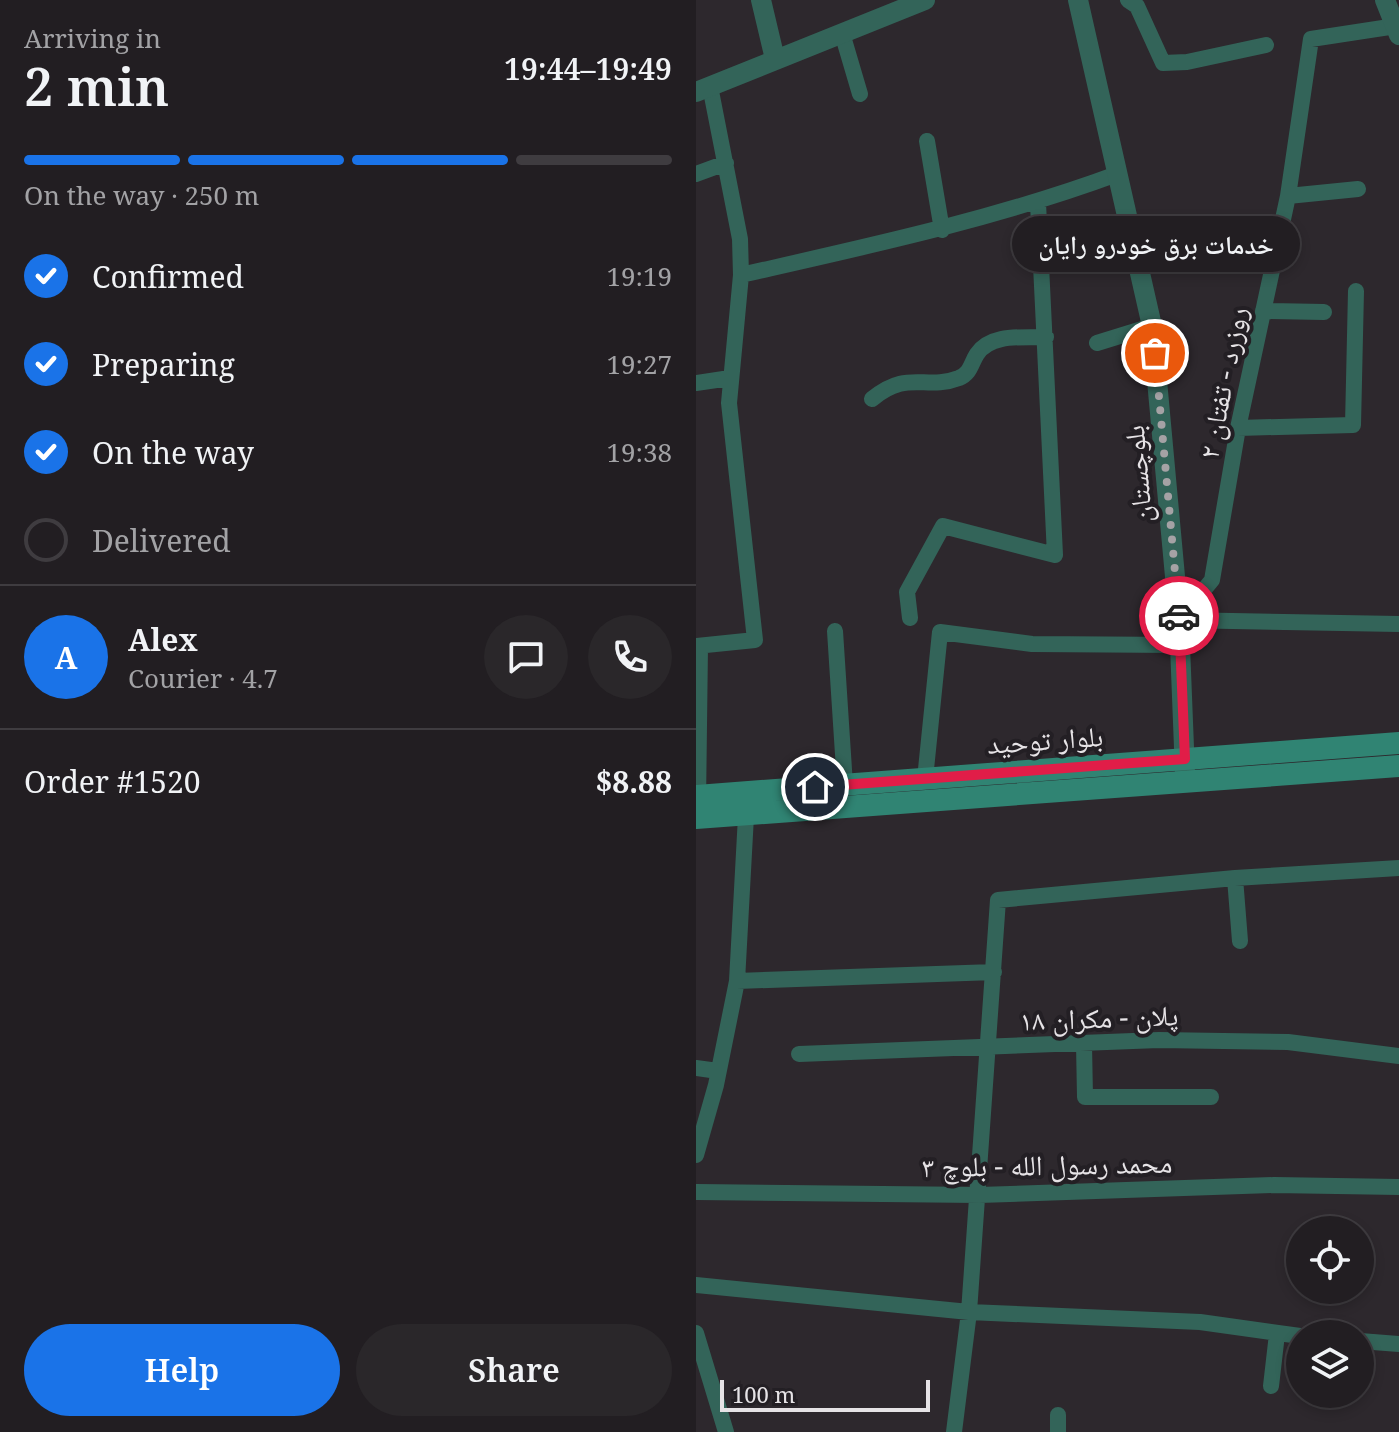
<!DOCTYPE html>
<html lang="en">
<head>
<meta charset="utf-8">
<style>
  :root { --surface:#221e22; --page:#2a272a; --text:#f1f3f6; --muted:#a2a2a5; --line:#3f3c40; --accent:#1a73e8 }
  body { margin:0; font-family:"Noto Serif","Noto Naskh Arabic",serif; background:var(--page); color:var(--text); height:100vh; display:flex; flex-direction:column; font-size:30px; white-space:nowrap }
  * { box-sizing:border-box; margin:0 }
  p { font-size:26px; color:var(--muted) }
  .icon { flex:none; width:44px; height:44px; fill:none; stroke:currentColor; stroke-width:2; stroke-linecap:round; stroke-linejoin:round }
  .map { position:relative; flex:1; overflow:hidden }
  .panel { display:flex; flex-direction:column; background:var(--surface); width:696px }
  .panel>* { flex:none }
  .fabs { position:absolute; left:590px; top:1216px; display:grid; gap:16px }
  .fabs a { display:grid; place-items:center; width:88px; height:88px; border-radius:50%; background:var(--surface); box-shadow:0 4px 12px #0003,0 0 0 2px var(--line); font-size:40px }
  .scale { position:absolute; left:24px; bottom:20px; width:210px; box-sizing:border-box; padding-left:8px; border:4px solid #e6e3e6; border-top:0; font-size:22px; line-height:28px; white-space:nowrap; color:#e6e3e6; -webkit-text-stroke:6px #231f24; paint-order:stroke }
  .pin { position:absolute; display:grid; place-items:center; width:68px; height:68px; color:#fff; margin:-34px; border:4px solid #fff; border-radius:50%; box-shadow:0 2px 8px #0007 }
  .courier { position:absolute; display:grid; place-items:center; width:80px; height:80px; margin:-40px; border:6px solid #e11d48; border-radius:50%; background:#fff; color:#222; box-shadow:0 2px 10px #0007 }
  .bubble { position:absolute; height:56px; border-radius:28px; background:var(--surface); box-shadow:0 4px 12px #0003,0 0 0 2px var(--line); font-size:26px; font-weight:600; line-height:56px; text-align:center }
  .summary em { font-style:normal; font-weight:600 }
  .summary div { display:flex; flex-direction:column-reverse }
  .summary { display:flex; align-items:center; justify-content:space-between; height:136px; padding:0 24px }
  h1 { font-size:52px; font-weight:600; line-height:60px }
  .bar { display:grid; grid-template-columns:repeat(4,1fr); gap:12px 8px; align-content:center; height:96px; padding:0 24px }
  .bar i { height:10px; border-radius:6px; background:var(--line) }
  .bar .selected { background:var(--accent) }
  .bar p { grid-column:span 4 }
  .line { display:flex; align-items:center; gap:20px; padding:0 24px; border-top:2px solid var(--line) }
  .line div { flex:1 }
  .round { display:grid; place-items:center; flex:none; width:84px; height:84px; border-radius:42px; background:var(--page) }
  ol { padding:0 24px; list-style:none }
  li { display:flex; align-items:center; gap:24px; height:88px }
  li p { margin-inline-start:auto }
  li .icon { padding:8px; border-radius:50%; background:var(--accent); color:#fff; stroke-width:4 }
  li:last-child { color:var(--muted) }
  li i { width:44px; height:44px; border:4px solid var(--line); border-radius:50% }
  .action { display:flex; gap:16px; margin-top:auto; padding:16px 24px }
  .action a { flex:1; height:92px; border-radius:48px; background:var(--accent); color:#fff; font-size:32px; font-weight:600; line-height:92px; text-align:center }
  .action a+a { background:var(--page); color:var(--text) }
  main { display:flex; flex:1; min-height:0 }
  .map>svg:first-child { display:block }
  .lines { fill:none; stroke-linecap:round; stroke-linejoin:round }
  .minor { stroke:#336459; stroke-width:16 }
  .tertiary { stroke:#336459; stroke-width:20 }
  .secondary { stroke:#308473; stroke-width:22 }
  .done { stroke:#a5a2a5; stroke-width:8; stroke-dasharray:0 14.4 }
  .route { stroke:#e11d48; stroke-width:10 }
  .labels { text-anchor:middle; stroke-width:8; stroke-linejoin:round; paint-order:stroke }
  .street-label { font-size:28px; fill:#e6e3e6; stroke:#231f24 }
</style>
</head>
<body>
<main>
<section class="panel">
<div class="summary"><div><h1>2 min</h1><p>Arriving in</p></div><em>19:44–19:49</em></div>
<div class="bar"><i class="selected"></i><i class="selected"></i><i class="selected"></i><i></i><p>On the way · 250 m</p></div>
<ol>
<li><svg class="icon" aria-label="check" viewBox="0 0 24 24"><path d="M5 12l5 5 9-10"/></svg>Confirmed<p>19:19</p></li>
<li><svg class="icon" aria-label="check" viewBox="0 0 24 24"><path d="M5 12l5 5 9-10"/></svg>Preparing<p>19:27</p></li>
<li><svg class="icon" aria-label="check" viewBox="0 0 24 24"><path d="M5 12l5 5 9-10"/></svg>On the way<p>19:38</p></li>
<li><i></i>Delivered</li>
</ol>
<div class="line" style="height:144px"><b class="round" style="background:var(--accent);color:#fff">A</b><div><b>Alex</b><p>Courier · 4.7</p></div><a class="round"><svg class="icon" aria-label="chat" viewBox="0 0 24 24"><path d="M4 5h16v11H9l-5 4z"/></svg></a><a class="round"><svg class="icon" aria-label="phone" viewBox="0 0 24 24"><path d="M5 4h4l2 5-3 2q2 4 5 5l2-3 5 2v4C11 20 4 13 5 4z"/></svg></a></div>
<div class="line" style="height:104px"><div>Order #1520</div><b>$8.88</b></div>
<div class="action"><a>Help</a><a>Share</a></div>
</section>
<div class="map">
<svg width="703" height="1432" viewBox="0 0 703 1432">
  <rect width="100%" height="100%" fill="#2d282d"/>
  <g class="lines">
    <path class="minor" d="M432,0L441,6L467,63L491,62L570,45
      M146,33L164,94
      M231,141L246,230
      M0,174L30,163
      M592,196L662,189
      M45,275C173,246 299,219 421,174
      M567,311L628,312
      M401,343L456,326
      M0,383L34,378
      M176,399C212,369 229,391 263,378C275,373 275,363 281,354C295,333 327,338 350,337
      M542,428L657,425L660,291
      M214,618L211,592L247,526L359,555L342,203
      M483,620L516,580L542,428L592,196L615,39L700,26
      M483,620L703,624
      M139,631L149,785
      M0,646L59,640L33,403L45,275L44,239L14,86
      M229,779L244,632L336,644L484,645
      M2,805L4,646
      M539,878L544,941
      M41,981L298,972
      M388,1044L389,1097H515
      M103,1054L463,1040L592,1042L703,1056
      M0,1068L22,1071
      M0,1155L20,1085L41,981L50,816
      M0,1192L283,1195L578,1185L703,1187
      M0,1285L273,1312L504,1322L604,1336
      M0,1333L30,1432
      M664,1341L703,1344
      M575,1386L581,1334
      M258,1432L273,1312L302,900L539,878L703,868
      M362,1432V1415"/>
    <path class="tertiary" d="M65,0L79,59
      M382,0L456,326L483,620L489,773
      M689,0L703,35
      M0,92L229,0"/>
    <path class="secondary" d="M0,796L703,743
      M0,818L703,766"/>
  </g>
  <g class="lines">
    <path class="done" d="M459,353L483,616"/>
    <path class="route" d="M119,787L489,759L483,616"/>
  </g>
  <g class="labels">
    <g class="street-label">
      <text transform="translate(527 383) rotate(-79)" y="10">روزرد - تفتان ۲</text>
      <text transform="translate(442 474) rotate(-95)" y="10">بلوچستان</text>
      <text transform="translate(349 740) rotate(-4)" y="10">بلوار توحید</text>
      <text transform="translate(403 1018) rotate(-2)" y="10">پلان - مکران ۱۸</text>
      <text transform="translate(351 1165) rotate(-1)" y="10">محمد رسول الله - بلوچ ۳</text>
    </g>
  </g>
</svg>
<div class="fabs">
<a><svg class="icon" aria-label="locate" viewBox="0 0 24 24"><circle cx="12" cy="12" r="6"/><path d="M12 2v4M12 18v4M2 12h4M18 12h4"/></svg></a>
<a><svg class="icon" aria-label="layers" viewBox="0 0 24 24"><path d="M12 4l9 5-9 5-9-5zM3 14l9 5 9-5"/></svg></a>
</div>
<div class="scale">100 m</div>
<div class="pin" style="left:459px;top:353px;background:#ea580c"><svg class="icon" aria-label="bag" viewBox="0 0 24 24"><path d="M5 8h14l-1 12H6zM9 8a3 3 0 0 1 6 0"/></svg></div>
<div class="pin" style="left:119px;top:787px;background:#1f2937"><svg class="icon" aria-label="home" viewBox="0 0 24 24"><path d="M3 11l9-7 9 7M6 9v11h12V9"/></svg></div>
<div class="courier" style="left:483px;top:616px"><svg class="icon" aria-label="car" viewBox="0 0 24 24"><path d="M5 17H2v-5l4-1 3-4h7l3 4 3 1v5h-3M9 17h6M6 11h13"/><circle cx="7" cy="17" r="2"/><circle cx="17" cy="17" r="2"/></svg></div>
<div class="bubble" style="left:316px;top:216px;width:288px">خدمات برق خودرو رایان</div>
</div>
</main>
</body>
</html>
